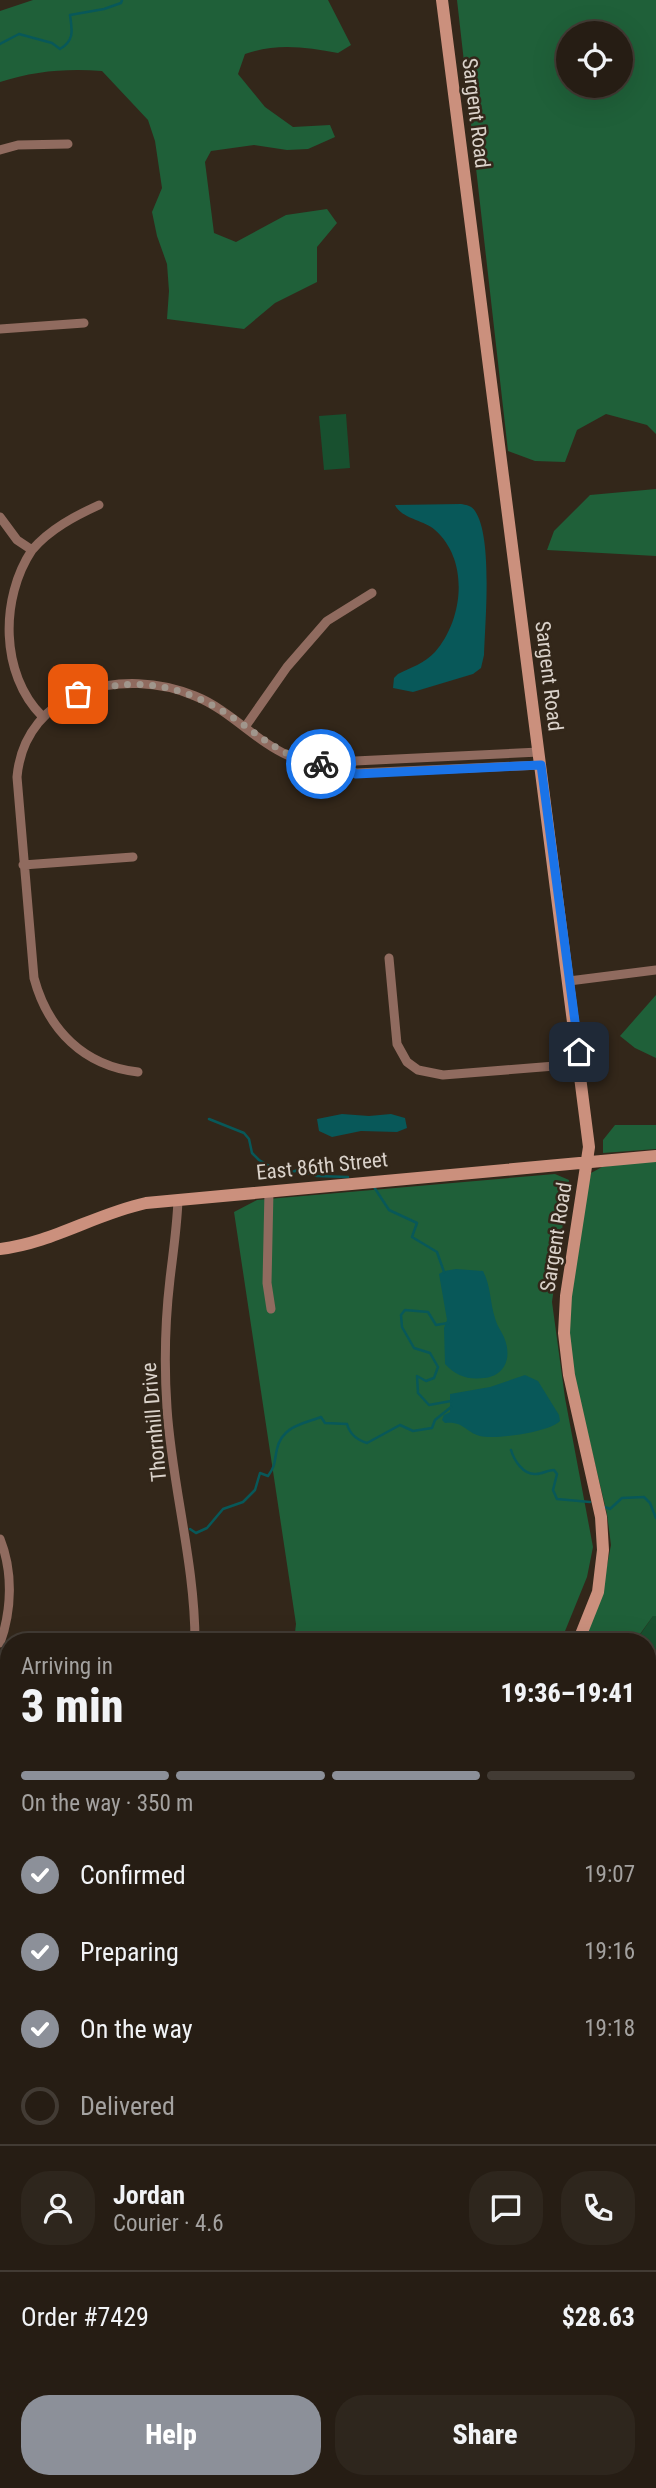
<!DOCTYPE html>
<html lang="en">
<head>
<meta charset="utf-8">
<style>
  :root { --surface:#261d14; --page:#2e261d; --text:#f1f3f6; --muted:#a4a2a0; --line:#423b34; --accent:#8c9099 }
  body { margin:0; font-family:"Roboto Condensed",sans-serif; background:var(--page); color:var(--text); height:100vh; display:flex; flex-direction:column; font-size:26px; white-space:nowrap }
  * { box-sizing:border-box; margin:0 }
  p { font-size:23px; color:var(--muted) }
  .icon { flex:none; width:38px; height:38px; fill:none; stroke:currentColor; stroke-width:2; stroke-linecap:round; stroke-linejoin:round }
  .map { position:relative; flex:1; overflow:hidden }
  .sheet { position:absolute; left:0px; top:1633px; width:656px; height:856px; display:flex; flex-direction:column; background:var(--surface); border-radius:28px 28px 0 0; box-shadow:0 7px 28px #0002,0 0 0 2px var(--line) }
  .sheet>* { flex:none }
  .buttons { position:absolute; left:556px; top:21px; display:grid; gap:14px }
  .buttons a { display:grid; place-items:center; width:77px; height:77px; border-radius:50%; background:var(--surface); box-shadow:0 7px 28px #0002,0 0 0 2px var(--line); font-size:35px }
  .pin { position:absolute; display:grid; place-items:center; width:60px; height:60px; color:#fff; margin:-30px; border-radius:14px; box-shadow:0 4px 10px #0006 }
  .courier { position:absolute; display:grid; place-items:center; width:70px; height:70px; margin:-35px; border:5px solid #1a73e8; border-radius:50%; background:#fff; color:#222; box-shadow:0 2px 9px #0007 }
  .head em { font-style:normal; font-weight:800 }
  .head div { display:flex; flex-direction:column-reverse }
  .head { display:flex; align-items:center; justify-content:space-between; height:119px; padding:0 21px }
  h1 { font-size:46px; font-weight:800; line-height:52px }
  .bar { display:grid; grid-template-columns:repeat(4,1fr); gap:10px 7px; align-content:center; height:84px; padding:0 21px }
  .bar i { height:9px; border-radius:5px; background:var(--line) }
  .bar .selected { background:var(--accent) }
  .bar p { grid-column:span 4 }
  .line { display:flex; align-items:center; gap:18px; padding:0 21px; border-top:2px solid var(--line) }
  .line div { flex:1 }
  .round { display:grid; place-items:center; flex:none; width:74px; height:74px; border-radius:28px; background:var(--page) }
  ol { padding:0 21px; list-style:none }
  li { display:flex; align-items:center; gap:21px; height:77px }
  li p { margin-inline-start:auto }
  li .icon { padding:7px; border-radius:50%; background:var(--accent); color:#fff; stroke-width:4 }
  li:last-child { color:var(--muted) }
  li i { width:38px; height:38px; border:4px solid var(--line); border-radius:50% }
  .primary-button { display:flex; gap:14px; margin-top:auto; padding:14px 21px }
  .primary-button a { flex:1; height:80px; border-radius:28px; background:var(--accent); color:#fff; font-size:28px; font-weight:800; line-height:80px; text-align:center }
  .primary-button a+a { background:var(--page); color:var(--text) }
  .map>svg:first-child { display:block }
  .green { fill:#18502f }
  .forest { fill:#1f6039; fill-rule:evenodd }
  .water { fill:#085859 }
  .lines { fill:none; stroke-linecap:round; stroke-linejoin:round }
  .stream { stroke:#085859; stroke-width:2.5 }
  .river { stroke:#085859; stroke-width:18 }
  .street { stroke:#906b5f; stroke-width:9 }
  .secondary { stroke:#cb907d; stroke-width:12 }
  .done { stroke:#a0968c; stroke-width:7; stroke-dasharray:0 12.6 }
  .route { stroke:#1a73e8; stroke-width:9 }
  .labels { text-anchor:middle; stroke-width:5; stroke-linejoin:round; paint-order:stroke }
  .street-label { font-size:21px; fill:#dad2ca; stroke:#33271a }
</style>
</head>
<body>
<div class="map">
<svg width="656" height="2488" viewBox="0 0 656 2488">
  <rect width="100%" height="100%" fill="#33271a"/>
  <path class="green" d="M346,414L350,468L324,470L319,416Z
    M653,1616H656V1733L648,1734V1642H635Z"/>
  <path class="forest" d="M33,0H328L351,45L338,53C306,47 276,43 245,54L238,74L265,107L293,127L330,125L335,137L308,149L287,150L254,145L211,151L205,162L214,233L236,242L286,215L327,209L337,223L317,247V282L275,303L244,329L167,319L169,291L167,264L157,236L152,212L162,188L155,141L148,120L102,71C68,68 33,71 0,82V11Z
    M457,0H656V434L647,425L606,414L577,430L565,462L535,461L508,451ZM569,33H621V86H569Z
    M656,489V556L547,550L554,531L590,495Z
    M656,995V1058L635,1048L620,1036Z
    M615,1125H656V1149L603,1153V1140Z
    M656,1160V1616H653L635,1641L582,1642L602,1591L611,1545L607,1514L576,1385L570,1345L568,1315L587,1190L591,1173L602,1167Z
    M555,1174L569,1180L552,1302L565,1398L593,1547L587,1577L561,1641H294L296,1624L234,1212L257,1200Z
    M656,1733V1808L648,1794V1734Z
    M656,1837V2488H323L330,2480H648V1849Z
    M0,1992L9,2007V2102L0,2115Z
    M0,2169L9,2175V2249L0,2243Z
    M0,2334L9,2338V2480H184L182,2488H0Z"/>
  <path class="water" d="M461,504C466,505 471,505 475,511C493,537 485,622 484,655L481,668L473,674L413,692L393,688L394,678L398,674C410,668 425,663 435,652C463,620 470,561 435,530C424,520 402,519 395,505Z
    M342,1114L369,1116L391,1114L405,1118L407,1128L397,1132L361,1131L332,1137L319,1131L317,1119Z
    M456,1269L483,1271C491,1286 490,1303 495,1318C497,1327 504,1334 506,1343C511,1361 503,1376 484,1378C468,1380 456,1376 445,1364L444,1328L447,1320L439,1274L444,1271Z
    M525,1375L538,1381L559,1415L560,1421C550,1432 495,1440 480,1436C465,1432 464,1421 445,1423L442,1420L444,1415L450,1412V1394L490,1387Z"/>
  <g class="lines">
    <path class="stream" d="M0,44L19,34L52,43L60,49C75,40 72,30 70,15L104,9L121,3L122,0
      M209,1119L244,1133L249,1139L252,1153L259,1160L278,1171L289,1173L298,1170L317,1176L348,1177
      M374,1187L389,1210L417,1223L412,1237L437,1252L444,1272
      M448,1323L436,1325L428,1312L405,1310L401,1315L402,1327L414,1348L430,1353L438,1367L434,1378L426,1381L417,1376L418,1393L429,1405L451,1401
      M511,1450C514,1460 523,1475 536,1474C542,1474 548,1470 554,1470L557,1474L553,1490L557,1499L590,1502
      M605,1507L610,1509L622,1498L644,1497L650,1503L656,1518
      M190,1529L196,1533L207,1528L223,1509L243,1502L255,1490L260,1473L268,1476C276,1465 274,1462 277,1449C282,1426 303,1424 321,1417L325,1423L347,1424C350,1435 357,1440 367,1443L400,1425L413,1431L432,1428L435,1420L451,1407"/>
    <path class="river" d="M648,2019L656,2015
      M435,2480L436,2488"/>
    <path class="street" d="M0,150L18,145L68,144
      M0,329L84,323
      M0,517L17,540L32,550
      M42,716C0,674 0,598 32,550C50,529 75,516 99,505
      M245,727L287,667L327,621L372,593
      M345,768L355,761L539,752
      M23,865L133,857
      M389,958L397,1044L407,1062L418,1070L443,1075L580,1064
      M569,981L656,970
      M138,1072C84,1066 48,1030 34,978L17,777C25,689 124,666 195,696C230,710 255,741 289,756C311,765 335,762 356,773L541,765
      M269,1191L267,1283L271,1309
      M178,1200C177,1227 173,1253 170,1279C165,1322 164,1365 167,1408C172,1486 195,1563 195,1642
      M0,1539C13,1571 12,1610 0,1643
      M0,1715L9,1722
      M0,1926L9,1927"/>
    <path class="secondary" d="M442,0L589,1147L566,1296L564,1333L569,1375L601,1517L603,1550L598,1592L578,1642
      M0,1249C52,1243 95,1214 146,1203L656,1156
      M189,2488L191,2480"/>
  </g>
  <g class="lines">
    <path class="done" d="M78,694C141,674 188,686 241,723C267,742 288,759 321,764"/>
    <path class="route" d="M321,764L345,768L356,774L541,765L579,1052"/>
  </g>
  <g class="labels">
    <g class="street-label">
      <text transform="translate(476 113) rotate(83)" y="7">Sargent Road</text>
      <text transform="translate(549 676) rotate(83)" y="7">Sargent Road</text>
      <text transform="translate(322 1166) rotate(-6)" y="7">East 86th Street</text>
      <text transform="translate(556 1237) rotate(-81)" y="7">Sargent Road</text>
      <text transform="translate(154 1422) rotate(-95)" y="7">Thornhill Drive</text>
    </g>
  </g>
</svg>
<div class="buttons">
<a><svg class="icon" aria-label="locate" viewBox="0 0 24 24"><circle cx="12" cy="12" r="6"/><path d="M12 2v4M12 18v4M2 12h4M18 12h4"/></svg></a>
</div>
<div class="pin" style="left:78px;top:694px;background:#ea580c"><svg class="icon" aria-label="bag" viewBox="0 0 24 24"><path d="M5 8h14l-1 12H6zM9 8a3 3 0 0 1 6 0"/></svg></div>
<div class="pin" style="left:579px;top:1052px;background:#1f2937"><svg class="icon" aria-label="home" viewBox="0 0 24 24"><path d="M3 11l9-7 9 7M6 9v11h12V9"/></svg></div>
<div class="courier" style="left:321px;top:764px"><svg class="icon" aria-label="bike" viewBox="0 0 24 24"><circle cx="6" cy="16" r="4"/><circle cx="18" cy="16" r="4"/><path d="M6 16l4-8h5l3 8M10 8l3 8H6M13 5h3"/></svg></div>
<section class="sheet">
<div class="head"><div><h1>3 min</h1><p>Arriving in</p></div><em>19:36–19:41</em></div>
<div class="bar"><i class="selected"></i><i class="selected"></i><i class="selected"></i><i></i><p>On the way · 350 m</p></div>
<ol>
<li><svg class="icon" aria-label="check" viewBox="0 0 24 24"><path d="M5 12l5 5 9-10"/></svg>Confirmed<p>19:07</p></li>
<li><svg class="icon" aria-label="check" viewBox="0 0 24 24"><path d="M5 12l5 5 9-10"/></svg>Preparing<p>19:16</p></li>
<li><svg class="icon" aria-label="check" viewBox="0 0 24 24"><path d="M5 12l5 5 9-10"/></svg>On the way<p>19:18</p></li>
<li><i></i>Delivered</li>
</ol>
<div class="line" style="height:126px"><a class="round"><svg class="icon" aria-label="person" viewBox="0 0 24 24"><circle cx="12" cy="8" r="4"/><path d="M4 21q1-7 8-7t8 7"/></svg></a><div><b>Jordan</b><p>Courier · 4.6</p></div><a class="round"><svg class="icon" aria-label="chat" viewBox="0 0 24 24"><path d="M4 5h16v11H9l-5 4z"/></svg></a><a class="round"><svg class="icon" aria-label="phone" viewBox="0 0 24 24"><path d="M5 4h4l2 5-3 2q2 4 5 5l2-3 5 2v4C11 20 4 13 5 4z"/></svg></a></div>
<div class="line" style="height:91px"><div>Order #7429</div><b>$28.63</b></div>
<div class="primary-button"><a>Help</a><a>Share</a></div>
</section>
</div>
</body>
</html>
